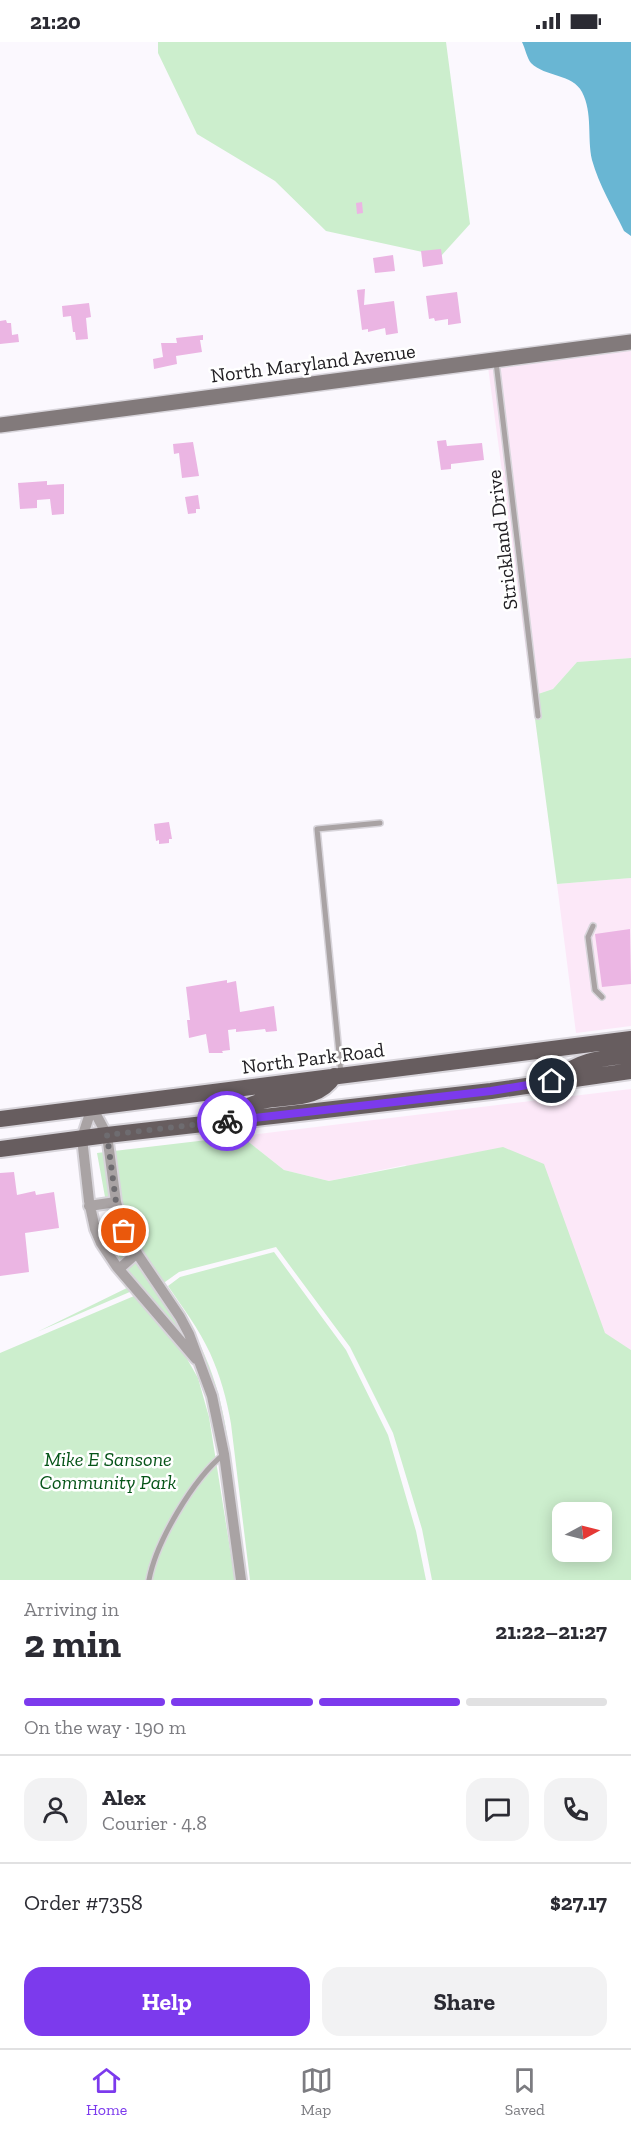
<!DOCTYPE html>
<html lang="en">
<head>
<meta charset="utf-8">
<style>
  :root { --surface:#fff; --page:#f2f2f3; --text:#2b2b33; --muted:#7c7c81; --line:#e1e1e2; --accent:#7c3aed }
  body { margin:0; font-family:"Zilla Slab",serif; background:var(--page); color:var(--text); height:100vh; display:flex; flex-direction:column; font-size:22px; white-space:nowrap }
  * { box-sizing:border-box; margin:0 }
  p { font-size:20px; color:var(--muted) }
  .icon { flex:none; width:33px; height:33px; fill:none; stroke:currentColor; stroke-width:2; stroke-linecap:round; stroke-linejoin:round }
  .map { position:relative; height:1538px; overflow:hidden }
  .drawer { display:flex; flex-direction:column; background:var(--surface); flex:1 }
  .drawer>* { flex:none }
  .needle { width:39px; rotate:83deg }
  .controls { position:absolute; left:552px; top:1460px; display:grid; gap:12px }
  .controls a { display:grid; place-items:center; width:60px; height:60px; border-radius:12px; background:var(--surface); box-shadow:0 3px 15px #0003; font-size:30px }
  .pin { position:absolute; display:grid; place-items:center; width:51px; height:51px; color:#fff; margin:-26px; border:3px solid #fff; border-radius:50%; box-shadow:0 2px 6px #0007 }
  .courier { position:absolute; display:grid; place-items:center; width:60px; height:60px; margin:-30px; border:4px solid #7c3aed; border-radius:50%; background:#fff; color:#222; box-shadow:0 2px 8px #0007 }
  .headline em { font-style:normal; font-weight:800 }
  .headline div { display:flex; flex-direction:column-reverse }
  .headline { display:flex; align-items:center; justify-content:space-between; height:102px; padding:0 24px }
  h1 { font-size:39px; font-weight:800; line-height:45px }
  .bar { display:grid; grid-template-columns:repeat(4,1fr); gap:9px 6px; align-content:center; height:72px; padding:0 24px }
  .bar i { height:8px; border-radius:4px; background:var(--line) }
  .bar .selected { background:var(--accent) }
  .bar p { grid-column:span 4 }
  .line { display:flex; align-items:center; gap:15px; padding:0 24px; border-top:2px solid var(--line) }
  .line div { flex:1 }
  .round { display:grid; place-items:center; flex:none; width:63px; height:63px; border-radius:18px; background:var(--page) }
  .primary-button { display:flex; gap:12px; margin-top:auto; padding:12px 24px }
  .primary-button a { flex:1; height:69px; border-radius:18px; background:var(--accent); color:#fff; font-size:24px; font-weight:800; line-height:69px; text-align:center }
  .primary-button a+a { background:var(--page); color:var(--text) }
  .status { display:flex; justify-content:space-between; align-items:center; height:42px; padding:0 30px; background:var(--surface); direction:ltr }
  .status svg { height:16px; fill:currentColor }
  .tabs { display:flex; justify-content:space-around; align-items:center; height:84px; border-top:2px solid var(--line); background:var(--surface); font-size:16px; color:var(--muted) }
  .tabs a { display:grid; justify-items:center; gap:3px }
  .tabs .selected { color:var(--accent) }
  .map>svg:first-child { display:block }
  .commercial { fill:#fce8f8 }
  .green { fill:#cceecd; fill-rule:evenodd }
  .water { fill:#69b6d3 }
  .building { fill:#ebb5e3 }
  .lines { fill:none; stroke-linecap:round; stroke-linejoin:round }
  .lane-casing { stroke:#d8d5db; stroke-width:8 }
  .street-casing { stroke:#d8d5db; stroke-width:14 }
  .secondary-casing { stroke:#d8d5db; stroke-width:18 }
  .primary-casing { stroke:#d8d5db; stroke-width:20 }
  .lane { stroke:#a9a3a4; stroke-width:5 }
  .street { stroke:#a9a3a4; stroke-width:10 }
  .secondary { stroke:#827a7b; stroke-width:15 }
  .primary { stroke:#675d5f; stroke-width:16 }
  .done { stroke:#6e6c70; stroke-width:6; stroke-dasharray:0 10.8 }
  .route { stroke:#7c3aed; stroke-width:8 }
  .labels { text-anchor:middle; stroke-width:5; stroke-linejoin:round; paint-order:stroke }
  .street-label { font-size:20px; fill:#222024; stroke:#fff }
  .park-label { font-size:20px; font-style:italic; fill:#065418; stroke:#fff }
</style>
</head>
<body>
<div class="status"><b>21:20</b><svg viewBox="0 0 49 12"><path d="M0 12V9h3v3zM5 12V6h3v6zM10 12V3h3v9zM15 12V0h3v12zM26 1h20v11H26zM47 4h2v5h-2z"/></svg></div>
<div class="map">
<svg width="631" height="1538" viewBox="0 0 631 1538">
  <rect width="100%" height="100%" fill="#fbf8fe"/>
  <path class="commercial" d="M631,306V616L577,620L553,647L532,654L488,325Z
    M631,836V984L576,991L557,842Z
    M631,1047V1308L605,1292L580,1226L405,1123L329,1139L284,1128L241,1094Z"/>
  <path class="green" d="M158,0H446L470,182L441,214L326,189L275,139L197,92L158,11Z
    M631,616V836L557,842L532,654L553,647L577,620Z
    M241,1094L284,1128L329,1139L503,1105L544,1122L605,1291L631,1308V1538H432L422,1487L393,1391L350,1305L276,1205L179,1230L165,1240L163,1244C178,1267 195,1289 205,1314C231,1373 232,1440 239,1503L215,1374L191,1312L132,1249L37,1290L133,1243L121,1221L111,1188L97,1111ZM562,1470H602V1509H562Z
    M274,1210L346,1308L388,1393L416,1489L426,1538H250L231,1382C227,1358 220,1333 210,1311C199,1287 183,1266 168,1244L180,1235Z
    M134,1254L186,1315L198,1336L209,1375L235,1538H0V1311Z"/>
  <path class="water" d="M522,0H631V194L624,189C613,166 599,143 592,118C587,96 593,71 582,50C573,32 545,35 531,21C527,16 525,6 522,0Z"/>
  <path class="building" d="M362,160L363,171L357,172L356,161Z
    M441,207L443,222L423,225L421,209Z
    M393,213L395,229L375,231L373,216Z
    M365,247L364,263L394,259L398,291L386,293L385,286L368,290V287L362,288L357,248Z
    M457,250L461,281L448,283V277L435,279L434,276L429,277L426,254Z
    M89,261L91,275L86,276L88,297L76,298L75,290H73L71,274L63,275L62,264Z
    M6,278L7,281H11L12,293L18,292L19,300L0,302V279Z
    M203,293V298H200L202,310L176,314L177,322L154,327L153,317L163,315L161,301H177L176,296Z
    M446,398L447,404L482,401L484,418L451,422V427L441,428L437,399Z
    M193,400L199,434L182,436L179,411L174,412L173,402Z
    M47,439V443L64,442V472L52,473L50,457L37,458V466L20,467L18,441Z
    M198,453L200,467H196V471L188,472L185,455Z
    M169,780L172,797H169V801L159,802V798L156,799L154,782Z
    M630,887L631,942L602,945L595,892Z
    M227,938V941L236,939L240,970L274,964L277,989L266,990L265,987L236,990V987L228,988L230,1008L222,1009L223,1011H209L206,992L189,996L187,978H190L186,945Z
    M14,1130L17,1153L35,1149L36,1153L54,1150L59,1186L25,1191L29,1230L0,1234V1131Z"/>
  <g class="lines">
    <defs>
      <path id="lane" d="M496,320L538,674
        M593,884L588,895L595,948L602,955
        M341,1032L317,787L380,781
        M149,1538C156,1500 193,1437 224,1412"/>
      <path id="street" d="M92,1065L107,1093L116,1160L124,1189L134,1207L180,1275L189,1292L212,1354L224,1412L241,1538
        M92,1065L82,1096L89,1159L95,1187L101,1201L117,1225L196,1317
        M89,1164L116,1160
        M119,1227L137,1211"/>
      <path id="secondary" d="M0,383L631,300"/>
      <path id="primary" d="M555,1037C583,1017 598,1017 631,1013
        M227,1074C238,1069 250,1062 262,1059C288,1053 317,1060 334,1034
        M0,1077L631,997
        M0,1107L107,1093L491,1049L631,1029"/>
    </defs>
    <use href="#lane" class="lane-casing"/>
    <use href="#street" class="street-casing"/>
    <use href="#secondary" class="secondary-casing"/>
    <use href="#primary" class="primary-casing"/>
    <use href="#lane" class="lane"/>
    <use href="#street" class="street"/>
    <use href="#secondary" class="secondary"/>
    <use href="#primary" class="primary"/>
  </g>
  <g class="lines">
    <path class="done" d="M124,1189L116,1160L107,1093L227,1079"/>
    <path class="route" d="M227,1079L491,1049L552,1039"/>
  </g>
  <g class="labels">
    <g class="street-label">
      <text transform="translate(313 321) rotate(-7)" y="7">North Maryland Avenue</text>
      <text transform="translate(502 498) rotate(-97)" y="7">Strickland Drive</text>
      <text transform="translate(313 1016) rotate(-7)" y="7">North Park Road</text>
    </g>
    <g class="park-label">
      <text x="108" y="1424">Mike E Sansone<tspan x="108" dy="23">Community Park</tspan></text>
    </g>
  </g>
</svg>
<div class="controls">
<a><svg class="needle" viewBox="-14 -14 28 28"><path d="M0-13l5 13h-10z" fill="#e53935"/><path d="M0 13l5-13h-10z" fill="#7c7c81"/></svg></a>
</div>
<div class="pin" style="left:124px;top:1189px;background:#ea580c"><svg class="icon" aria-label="bag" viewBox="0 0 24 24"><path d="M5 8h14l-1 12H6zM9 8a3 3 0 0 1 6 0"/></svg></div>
<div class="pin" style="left:552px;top:1039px;background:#1f2937"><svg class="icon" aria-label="home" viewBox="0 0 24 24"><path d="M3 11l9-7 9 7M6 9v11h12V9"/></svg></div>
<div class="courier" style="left:227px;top:1079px"><svg class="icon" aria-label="bike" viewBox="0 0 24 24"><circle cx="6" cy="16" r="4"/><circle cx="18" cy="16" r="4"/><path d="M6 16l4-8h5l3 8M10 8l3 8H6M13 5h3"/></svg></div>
</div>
<section class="drawer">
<div class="headline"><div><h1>2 min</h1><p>Arriving in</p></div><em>21:22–21:27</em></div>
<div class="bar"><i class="selected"></i><i class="selected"></i><i class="selected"></i><i></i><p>On the way · 190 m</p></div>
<div class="line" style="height:108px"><a class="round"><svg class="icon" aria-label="person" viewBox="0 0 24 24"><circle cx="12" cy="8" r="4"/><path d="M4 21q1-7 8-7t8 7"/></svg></a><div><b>Alex</b><p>Courier · 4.8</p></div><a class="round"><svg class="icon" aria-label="chat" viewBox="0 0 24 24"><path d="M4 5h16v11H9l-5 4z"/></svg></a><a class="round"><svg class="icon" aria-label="phone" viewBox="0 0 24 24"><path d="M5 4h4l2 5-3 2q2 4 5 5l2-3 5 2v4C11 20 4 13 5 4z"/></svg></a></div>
<div class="line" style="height:78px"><div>Order #7358</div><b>$27.17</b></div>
<div class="primary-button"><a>Help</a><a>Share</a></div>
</section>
<nav class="tabs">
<a class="selected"><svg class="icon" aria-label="home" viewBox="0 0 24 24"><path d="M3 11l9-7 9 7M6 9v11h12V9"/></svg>Home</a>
<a><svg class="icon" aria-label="map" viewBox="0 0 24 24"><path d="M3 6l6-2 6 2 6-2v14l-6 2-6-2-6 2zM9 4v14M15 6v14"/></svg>Map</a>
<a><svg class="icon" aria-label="saved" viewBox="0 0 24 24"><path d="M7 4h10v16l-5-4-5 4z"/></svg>Saved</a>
</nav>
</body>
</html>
